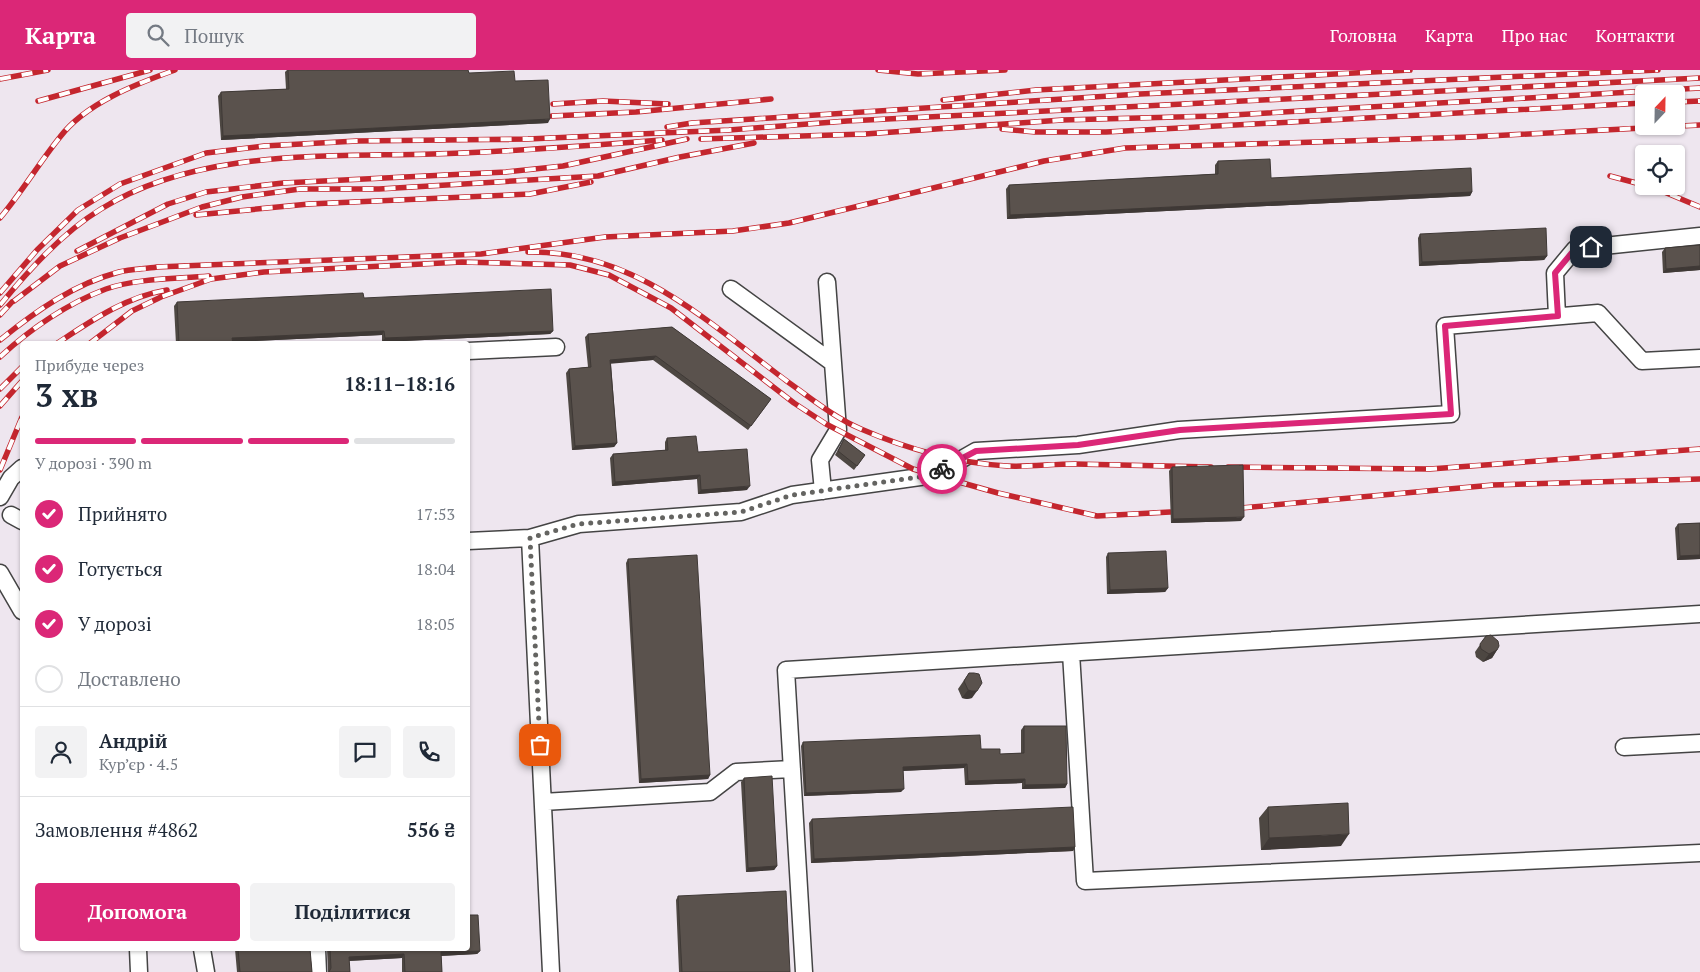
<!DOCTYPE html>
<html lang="uk">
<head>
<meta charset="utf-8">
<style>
  :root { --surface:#fff; --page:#f2f2f3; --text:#1f2937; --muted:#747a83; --line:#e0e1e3; --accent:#db2777 }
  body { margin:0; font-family:"PT Serif",serif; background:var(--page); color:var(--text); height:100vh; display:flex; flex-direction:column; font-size:19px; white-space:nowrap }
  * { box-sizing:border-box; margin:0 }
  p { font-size:16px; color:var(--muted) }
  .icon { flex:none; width:28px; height:28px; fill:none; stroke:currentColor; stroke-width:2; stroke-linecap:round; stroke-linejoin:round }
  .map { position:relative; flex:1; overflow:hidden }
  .side { position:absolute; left:20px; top:271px; width:450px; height:610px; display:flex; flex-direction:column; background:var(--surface); border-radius:5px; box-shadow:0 1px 4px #0004 }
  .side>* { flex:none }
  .needle { width:32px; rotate:22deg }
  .tools { position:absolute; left:1635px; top:15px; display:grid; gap:10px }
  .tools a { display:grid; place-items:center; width:50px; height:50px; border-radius:5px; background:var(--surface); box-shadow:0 1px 4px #0004; font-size:25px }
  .pin { position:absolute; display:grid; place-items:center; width:42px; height:42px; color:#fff; margin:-21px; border-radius:10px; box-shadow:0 2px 8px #0006 }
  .courier { position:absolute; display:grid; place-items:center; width:50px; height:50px; margin:-25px; border:4px solid #db2777; border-radius:50%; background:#fff; color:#222; box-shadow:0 1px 6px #0007 }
  .headline em { font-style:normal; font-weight:700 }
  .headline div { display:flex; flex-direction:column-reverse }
  .headline { display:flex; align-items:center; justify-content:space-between; height:85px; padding:0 15px }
  h1 { font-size:32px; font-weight:700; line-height:38px }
  .bar { display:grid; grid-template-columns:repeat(4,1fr); gap:8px 5px; align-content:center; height:60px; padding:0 15px }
  .bar i { height:6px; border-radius:4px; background:var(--line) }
  .bar .on { background:var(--accent) }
  .bar p { grid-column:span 4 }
  .line { display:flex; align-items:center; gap:12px; padding:0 15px; border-top:1px solid var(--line) }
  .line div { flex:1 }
  .round { display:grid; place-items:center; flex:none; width:52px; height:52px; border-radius:5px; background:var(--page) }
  ol { padding:0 15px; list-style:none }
  li { display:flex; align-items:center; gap:15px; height:55px }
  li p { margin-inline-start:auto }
  li .icon { padding:5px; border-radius:50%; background:var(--accent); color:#fff; stroke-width:4 }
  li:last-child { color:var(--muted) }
  li i { width:28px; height:28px; border:2px solid var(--line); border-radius:50% }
  .cta { display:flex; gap:10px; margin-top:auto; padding:10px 15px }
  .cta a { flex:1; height:58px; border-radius:5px; background:var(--accent); color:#fff; font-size:20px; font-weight:700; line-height:58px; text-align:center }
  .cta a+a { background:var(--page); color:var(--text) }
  header { display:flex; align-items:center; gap:30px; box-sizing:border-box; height:70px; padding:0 25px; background:var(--accent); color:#fff }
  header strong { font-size:24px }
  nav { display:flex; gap:28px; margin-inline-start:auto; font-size:18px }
  .search { width:350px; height:45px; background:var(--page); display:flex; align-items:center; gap:12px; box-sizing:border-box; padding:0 18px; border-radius:5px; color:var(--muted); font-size:19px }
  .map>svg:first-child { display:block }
  .industrial { fill:#eee6ef; fill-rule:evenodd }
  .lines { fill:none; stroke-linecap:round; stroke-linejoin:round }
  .minor-casing { stroke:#444; stroke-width:19 }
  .minor { stroke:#fff; stroke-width:16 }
  .rail-casing { stroke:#c4262e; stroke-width:5.5 }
  .rail { stroke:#fff; stroke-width:4; stroke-dasharray:11; stroke-linecap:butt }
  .wall { fill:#4d4742 }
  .shaded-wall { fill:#3f3936 }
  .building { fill:#5a524d; stroke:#3f3936 }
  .done { stroke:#646461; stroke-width:5; stroke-dasharray:0 9 }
  .route { stroke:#db2777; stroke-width:6 }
</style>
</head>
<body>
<header>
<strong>Карта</strong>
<div class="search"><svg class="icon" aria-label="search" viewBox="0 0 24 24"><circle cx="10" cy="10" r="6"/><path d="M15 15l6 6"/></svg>Пошук</div>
<nav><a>Головна</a><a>Карта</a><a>Про нас</a><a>Контакти</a></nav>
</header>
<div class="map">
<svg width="1700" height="902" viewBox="0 0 1700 902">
  <rect width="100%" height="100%" fill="#fffdf5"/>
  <path class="industrial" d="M0,0H1700V902H0ZM1644,24H1676V56H1644ZM1644,84H1676V116H1644ZM22,274H468V879H22Z"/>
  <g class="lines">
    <defs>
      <path id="minor" d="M731,219L833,293
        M1557,246L1555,203L1575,179L1700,166
        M468,281L556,277
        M823,421L820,390L838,360L827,212
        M0,427L11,408L22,398
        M11,445L22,451
        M530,468L551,902
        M468,471L530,468L579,454L741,442L792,425L934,405L976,381L1078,375L1179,360L1451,344L1445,256L1598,243L1642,291L1700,288
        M0,503L22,541
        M1071,583L1085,811L1700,783
        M1624,677L1700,673
        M543,732L710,722L736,702L792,699
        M138,879L139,902
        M202,879L206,902
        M317,879L318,902
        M804,902L786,600L1700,544"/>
    </defs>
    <use href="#minor" class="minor-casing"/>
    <use href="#minor" class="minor"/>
    <defs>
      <path id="rail" d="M878,0L918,4L1005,0
        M0,9L48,0
        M943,30L1036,20L1410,0
        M38,31L150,0
        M1676,32L1700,31
        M553,34L603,31L668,34
        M552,46L636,42L771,29
        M667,57L692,53L1140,24L1658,0
        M1002,59L1035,62H1106L1644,33
        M701,69L865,64L1062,50L1215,46L1700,18
        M1610,106L1644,115
        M1650,116L1700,137
        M196,145L309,134L530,124L591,112
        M0,148C22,122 39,93 60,67C86,33 136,14 175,0
        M77,181L168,134L206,122L283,113L506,102L563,96L687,69
        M528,182C634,180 709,253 788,312C812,329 835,348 861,359C907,379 957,393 1007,396C1029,397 1052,394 1075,394C1120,395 1165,396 1211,397
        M0,223L37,180L78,140L120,114L206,83L264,76L357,71L528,69L729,60L847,51L1700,8
        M14,231L60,196L120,168L202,137L242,127L300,119H379L598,106L680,87L754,73
        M0,235C29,200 62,163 101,139C198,79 323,87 432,84C509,82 585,76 662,70
        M0,245L12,232
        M0,270C36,241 74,214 119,202C131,199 145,199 157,197L481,184L605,167L733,161L789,153L1044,91L1125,78L1470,67L1700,55
        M56,274C91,251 125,227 167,220
        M89,274L132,241L161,227L211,209L264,202L462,192L570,195L609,205L671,238L794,333L826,354L913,399L998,423L1097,446L1170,442
        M0,287C30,259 68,233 106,219C138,208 176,209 209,206
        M0,319L22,297
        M0,336L22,311
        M1228,397L1430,399L1700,379
        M0,400L22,347
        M1241,438L1493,415L1700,409"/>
    </defs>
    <use href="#rail" class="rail-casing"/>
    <use href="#rail" class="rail"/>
  </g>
  <path class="wall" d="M287,0H468L469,3L515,11L548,53L221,70L218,26L221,22L286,19L285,2Z
    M1218,91L1271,108L1472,122L1470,126L1007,149L1006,119L1009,115L1215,104V95Z
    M1420,164L1547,186L1544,190L1419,196L1418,168Z
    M1700,175V200L1663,203L1662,182L1665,178Z
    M364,228L553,261L550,264L382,272V265L232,272L233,274H176L174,236L177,232Z
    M672,257L771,329L748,360L653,290L611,293L617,373L614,377L572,380L566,303L569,299L588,297L585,267L588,264Z
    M667,368L698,382L747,420L698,424L697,409L612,416L610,388L613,384L665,380V372Z
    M844,369L865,385L854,400L835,385Z
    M1172,397L1241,451L1171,453L1169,401Z
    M1700,453V489L1677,490L1675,458L1678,454Z
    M1108,483L1168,518L1165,522L1107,524L1106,487Z
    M628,489L710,705L708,709L639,713L626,493Z
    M1486,566L1497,580L1492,588L1483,592L1476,587L1475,582Z
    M969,603L972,628L967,629L962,628L958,619Z
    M1024,656L1067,714L1065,718L1022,719V713L965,715L964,698L903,701L901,722L804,726L801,676L803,672L981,679L1000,684L1021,683V660Z
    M744,708L777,796L774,800L746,802L741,712Z
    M1268,737L1341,776L1261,780L1259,748Z
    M812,749L1075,777L1073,781L811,793L809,753Z
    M678,826L790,902H679L676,830Z
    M235,879H310L312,902H237Z
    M327,879H468L480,881L477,884L441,886L442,902H402V888L349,891L350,902H328Z"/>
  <path class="shaded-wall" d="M550,49L548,53L221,70L223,66Z
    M1472,122L1470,126L1007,149L1010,145Z
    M1547,186L1544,190L1419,196L1422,192Z
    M1700,196V200L1663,203L1666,199Z
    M384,261L382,265L230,272L232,268Z
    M553,261L550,264L382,272L385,268Z
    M656,286L653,290L608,294L610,290Z
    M617,373L614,377L572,380L575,376Z
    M700,405L697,409L612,416L615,412Z
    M750,416L747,420L698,424L701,420Z
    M1244,447L1241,451L1171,453L1173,449Z
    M1700,485V489L1677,490L1680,486Z
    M1168,518L1165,522L1107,524L1110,520Z
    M1497,580L1492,588L1483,592L1489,584Z
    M968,620L977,621L972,628L967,629L962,628Z
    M967,694L964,698L900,701L903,697Z
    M710,705L708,709L639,713L641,709Z
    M1025,709L1022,713L965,715L968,711Z
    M1067,714L1065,718L1022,719L1025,715Z
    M904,719L901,722L804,726L806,723Z
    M1349,764L1341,776L1261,780L1269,768Z
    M1075,777L1073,781L811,793L814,789Z
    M777,796L774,800L746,802L748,798Z
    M480,881L477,884L438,886L441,882Z
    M404,884L402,888L346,891L349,887Z"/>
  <path class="building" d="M288,0H468L469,3L514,1L515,11L548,10L550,49L223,66L221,22L289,19Z
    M1270,89L1271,108L1471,98L1472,122L1010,145L1009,115L1218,104V91Z
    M1546,158L1547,186L1422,192L1420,164Z
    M1700,175V196L1666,199L1665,178Z
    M551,219L553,261L385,268L384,261L232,268L233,274H179L177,232L363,223L364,228Z
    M672,257L771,329L751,356L656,286L610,290L617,373L575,376L569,299L591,297L588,264Z
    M696,366L698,382L747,379L750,416L701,420L700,405L615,412L613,384L668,380L667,368Z
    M844,369L865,385L857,396L838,381Z
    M1243,395L1244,447L1173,449L1172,397Z
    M1700,453V485L1680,486L1678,454Z
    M1166,481L1168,518L1110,520L1108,483Z
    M697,485L710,705L641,709L628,489Z
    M1491,565L1498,571L1499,576L1497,580L1489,584L1481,579L1480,574L1486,566Z
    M969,603H974L979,604L982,613L977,621H972L968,620L964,611Z
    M1024,656H1066L1067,714L1025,715V709L968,711L967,694L903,697L904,719L806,723L803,672L980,665L981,679H1000V684L1024,683Z
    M772,706L777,796L748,798L744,708Z
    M1348,733L1349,764L1269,768L1268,737Z
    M1073,737L1075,777L814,789L812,749Z
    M786,821L790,902H682L678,826Z
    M468,845H478L480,881L441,882L442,902H405L404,884L349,887L350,902H329L331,898L330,879H468Z
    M238,879H310L312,902H240Z"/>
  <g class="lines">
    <path class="done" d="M540,675L530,468L578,454L741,442L792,425L934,405L942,399"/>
    <path class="route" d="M942,399L976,381L1078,375L1180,360L1451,344L1445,256L1558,246L1555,203L1575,179L1591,177"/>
  </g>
</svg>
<div class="tools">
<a><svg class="needle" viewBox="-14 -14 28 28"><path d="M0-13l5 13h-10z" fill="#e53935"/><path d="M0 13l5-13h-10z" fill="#747a83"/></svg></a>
<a><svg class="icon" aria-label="locate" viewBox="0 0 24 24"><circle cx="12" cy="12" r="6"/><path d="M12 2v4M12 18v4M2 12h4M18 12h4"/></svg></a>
</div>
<div class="pin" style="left:540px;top:675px;background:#ea580c"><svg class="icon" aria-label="bag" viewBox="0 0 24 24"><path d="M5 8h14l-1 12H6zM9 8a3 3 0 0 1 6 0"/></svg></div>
<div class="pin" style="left:1591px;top:177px;background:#1f2937"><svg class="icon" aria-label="home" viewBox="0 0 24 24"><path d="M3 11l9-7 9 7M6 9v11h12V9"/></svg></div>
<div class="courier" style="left:942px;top:399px"><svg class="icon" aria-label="bike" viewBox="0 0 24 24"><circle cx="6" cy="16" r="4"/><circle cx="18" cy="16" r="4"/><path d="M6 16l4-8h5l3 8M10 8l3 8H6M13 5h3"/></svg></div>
<section class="side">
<div class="headline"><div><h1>3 хв</h1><p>Прибуде через</p></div><em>18:11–18:16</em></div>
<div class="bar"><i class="on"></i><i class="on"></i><i class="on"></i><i></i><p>У дорозі · 390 m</p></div>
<ol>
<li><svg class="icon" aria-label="check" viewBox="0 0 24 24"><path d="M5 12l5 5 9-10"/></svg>Прийнято<p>17:53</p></li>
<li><svg class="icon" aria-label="check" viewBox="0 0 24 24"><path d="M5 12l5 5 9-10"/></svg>Готується<p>18:04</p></li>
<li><svg class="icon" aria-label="check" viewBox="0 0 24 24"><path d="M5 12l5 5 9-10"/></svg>У дорозі<p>18:05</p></li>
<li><i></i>Доставлено</li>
</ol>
<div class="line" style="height:90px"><a class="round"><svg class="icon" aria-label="person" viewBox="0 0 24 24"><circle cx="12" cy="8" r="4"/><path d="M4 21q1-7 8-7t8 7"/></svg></a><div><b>Андрій</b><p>Кур’єр · 4.5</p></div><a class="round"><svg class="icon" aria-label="chat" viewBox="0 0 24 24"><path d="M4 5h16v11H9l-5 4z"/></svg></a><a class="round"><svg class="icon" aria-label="phone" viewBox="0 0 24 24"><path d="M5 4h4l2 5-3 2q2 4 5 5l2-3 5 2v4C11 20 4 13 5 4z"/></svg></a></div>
<div class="line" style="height:65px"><div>Замовлення #4862</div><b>556 ₴</b></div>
<div class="cta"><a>Допомога</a><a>Поділитися</a></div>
</section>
</div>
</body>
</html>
